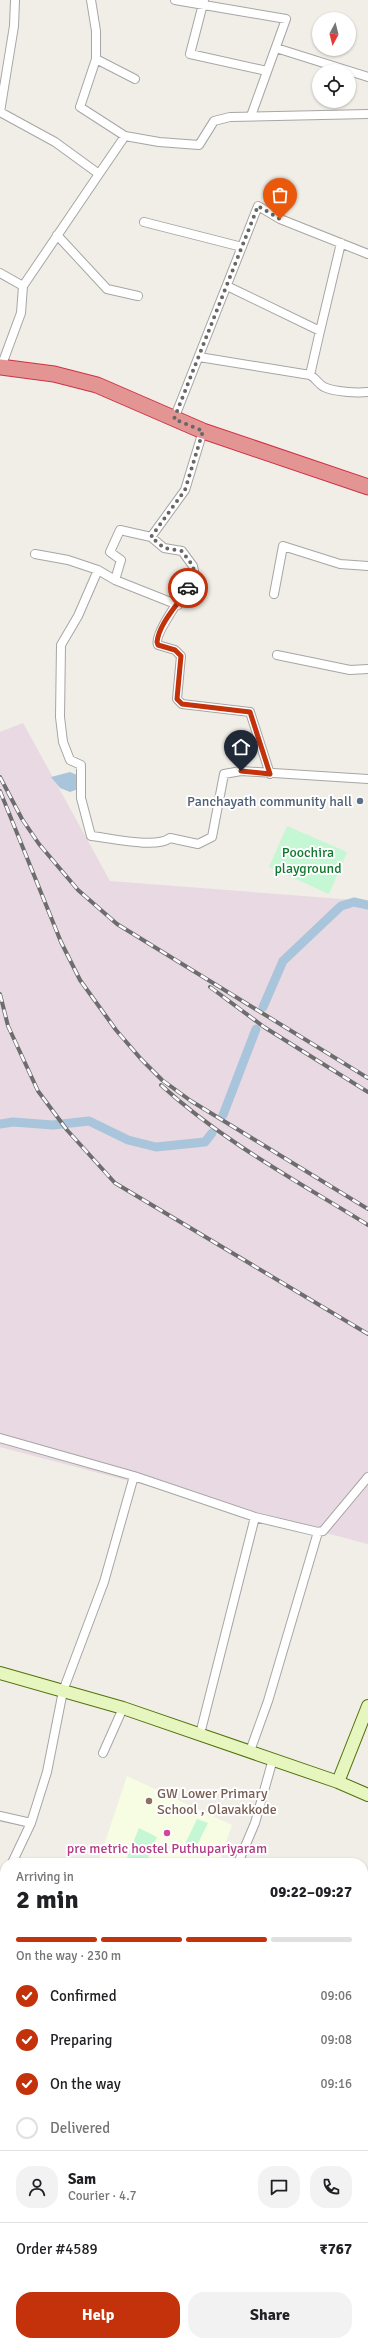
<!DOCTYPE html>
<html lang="en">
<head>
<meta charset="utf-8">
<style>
  :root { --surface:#fff; --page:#f2f2f2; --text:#202124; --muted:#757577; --line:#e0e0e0; --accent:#c3320b }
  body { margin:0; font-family:Signika,sans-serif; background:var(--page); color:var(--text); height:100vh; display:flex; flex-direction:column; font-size:15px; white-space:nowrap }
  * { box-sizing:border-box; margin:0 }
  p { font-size:13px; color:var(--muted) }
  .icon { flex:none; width:22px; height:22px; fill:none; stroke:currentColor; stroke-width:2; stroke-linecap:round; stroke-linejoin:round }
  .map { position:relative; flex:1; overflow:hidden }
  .side { position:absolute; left:0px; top:1858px; width:368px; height:488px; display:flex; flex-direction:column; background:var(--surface); border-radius:16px 16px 0 0; box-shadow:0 1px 3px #0004 }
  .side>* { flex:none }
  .needle { width:26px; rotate:187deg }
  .fabs { position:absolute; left:312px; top:12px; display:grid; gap:8px }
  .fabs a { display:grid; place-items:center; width:44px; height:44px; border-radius:50%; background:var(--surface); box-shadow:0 1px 3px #0004; font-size:20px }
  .pin { position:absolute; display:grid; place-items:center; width:34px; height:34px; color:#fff; margin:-41px -17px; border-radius:50% 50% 50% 0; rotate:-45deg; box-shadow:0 0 4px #0007 }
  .pin .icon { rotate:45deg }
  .courier { position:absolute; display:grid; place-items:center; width:40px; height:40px; margin:-20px; border:3px solid #c3320b; border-radius:50%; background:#fff; color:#222; box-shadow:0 1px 5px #0007 }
  .headline em { font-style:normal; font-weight:800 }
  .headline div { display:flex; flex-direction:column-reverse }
  .headline { display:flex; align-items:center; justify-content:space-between; height:68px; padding:0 16px }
  h1 { font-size:26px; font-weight:800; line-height:30px }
  .bar { display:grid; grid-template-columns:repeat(4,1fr); gap:6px 4px; align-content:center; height:48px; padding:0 16px }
  .bar i { height:5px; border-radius:3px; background:var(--line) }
  .bar .active { background:var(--accent) }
  .bar p { grid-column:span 4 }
  .line { display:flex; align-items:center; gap:10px; padding:0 16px; border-top:1px solid var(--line) }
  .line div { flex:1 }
  .round { display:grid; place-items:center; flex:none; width:42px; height:42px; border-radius:16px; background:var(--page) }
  ol { padding:0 16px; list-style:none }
  li { display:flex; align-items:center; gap:12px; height:44px }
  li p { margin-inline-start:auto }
  li .icon { padding:4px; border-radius:50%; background:var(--accent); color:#fff; stroke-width:4 }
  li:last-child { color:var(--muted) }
  li i { width:22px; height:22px; border:2px solid var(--line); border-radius:50% }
  .primary-button { display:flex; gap:8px; margin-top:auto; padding:8px 16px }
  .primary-button a { flex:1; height:46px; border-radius:16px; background:var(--accent); color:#fff; font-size:16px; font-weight:800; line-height:46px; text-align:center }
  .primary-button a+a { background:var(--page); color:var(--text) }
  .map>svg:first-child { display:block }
  .industrial { fill:#e8d9e2 }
  .education { fill:#f7fde2 }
  .farmland { fill:#e6edd3 }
  .park { fill:#c6f7d4 }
  .water { fill:#a9c5db }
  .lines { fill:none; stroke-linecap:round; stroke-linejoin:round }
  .canal { stroke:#a9c5db; stroke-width:9 }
  .street-casing { stroke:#a6a6a6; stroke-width:10 }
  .secondary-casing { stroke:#51720b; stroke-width:14 }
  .highway-casing { stroke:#d13045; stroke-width:17 }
  .street { stroke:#fff; stroke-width:8 }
  .secondary { stroke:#e7f6be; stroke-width:12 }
  .highway { stroke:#e29593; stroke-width:15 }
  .rail-casing { stroke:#6d6d6d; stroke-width:4 }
  .rail { stroke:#fff; stroke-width:2.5; stroke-dasharray:8; stroke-linecap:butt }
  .done { stroke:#686765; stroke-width:4; stroke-dasharray:0 7.2 }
  .route { stroke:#c3320b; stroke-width:5 }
  .service-dot { fill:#5c6f8a; stroke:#fff; stroke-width:1.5 }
  .education-dot { fill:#8d6e63; stroke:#fff; stroke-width:1.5 }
  .hotel-dot { fill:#d1479c; stroke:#fff; stroke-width:1.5 }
  .labels { text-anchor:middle; stroke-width:4; stroke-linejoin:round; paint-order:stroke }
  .service-label { font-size:14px; fill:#4e5e75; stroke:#fff; text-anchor:end }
  .park-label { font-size:14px; fill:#127930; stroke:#fff }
  .education-label { font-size:14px; fill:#785e54; stroke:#fff; text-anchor:start }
  .hotel-label { font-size:14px; fill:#b23c85; stroke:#fff }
</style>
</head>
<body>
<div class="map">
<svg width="368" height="2346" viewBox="0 0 368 2346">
  <rect width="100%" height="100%" fill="#f0eee6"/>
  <path class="industrial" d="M23,723L110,881L368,901V1544L0,1447V732Z"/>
  <path class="education" d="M127,1776L232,1825L219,1863H98Z"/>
  <path class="farmland" d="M106,2341H163V2346H104Z"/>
  <path class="park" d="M287,826L347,852L329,894L269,867Z
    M197,1819L208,1823L195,1849L185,1844Z
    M139,1828L157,1837L146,1863L127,1857Z"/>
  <path class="water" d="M70,772L77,775L78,789L70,792L60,788L51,777Z"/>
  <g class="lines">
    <path class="canal" d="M263,1007L283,961L341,906L354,902L368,905
      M223,1115L256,1029
      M0,1124L13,1122L53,1125L89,1121L128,1140L156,1147L205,1142L212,1133"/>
    <defs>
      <path id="street" d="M91,0L96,31V59L80,107L125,136
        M175,0L286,19L251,116
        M204,0L190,54L267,71
        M276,48L368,77
        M96,59L135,79
        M0,112L55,142L99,174L23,286
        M0,112L14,26L15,0
        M99,174L125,136L159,142L199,145L214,121L230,117L368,114
        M144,222L242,247
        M57,235L107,289L138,296
        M0,273L23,286L21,313L1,367
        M227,286L320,331L341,243
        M199,357L310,375C316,378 318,384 324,387C335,392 356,393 368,392
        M310,375L320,331
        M174,419L258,206L280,219L368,254
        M203,431L185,490L151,537L120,530L110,552L121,560L115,580L98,570L78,616L61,645L60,717L63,742L70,760L81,765V798L91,836C111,838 156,849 170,838L198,844L212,837L224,774L241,771L368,779
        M151,537L164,548L182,551L193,566L195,576C188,588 152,635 158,645L175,650L181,656L177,699L182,704L250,712L270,774
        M35,554L68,560L98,570
        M115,580L178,605
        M274,594L283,546L340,564L368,566
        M277,655L350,670L368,669
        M0,1438L134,1476L255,1517L318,1532L323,1531L368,1477
        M200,1734L255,1517
        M250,1751L268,1701L318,1532
        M103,1753L123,1708
        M0,1816L31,1823L47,1772L63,1691L104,1582L134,1476
        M12,1863L31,1823
        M238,1863L255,1823L273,1759
        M0,1889L5,1877
        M363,1941L368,1943
        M363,1958L368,1949
        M363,2030L368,2032
        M0,2039L5,2040
        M363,2106L368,2108
        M0,2163L5,2165
        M363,2317L368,2320
        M214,2341L226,2346"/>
      <path id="secondary" d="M0,1673L123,1708L338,1782
        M368,1706L338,1782L368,1795"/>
      <path id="highway" d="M0,367L54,374L97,385L203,431L368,487"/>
    </defs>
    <use href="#street" class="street-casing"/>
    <use href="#secondary" class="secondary-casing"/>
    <use href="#highway" class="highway-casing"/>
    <use href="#street" class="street"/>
    <use href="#secondary" class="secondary"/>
    <use href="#highway" class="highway"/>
    <defs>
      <path id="rail" d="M0,777L22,819L39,844L78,890L117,924L368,1078
        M0,791L61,942L80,980L116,1030L141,1059L162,1080L191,1101L368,1209
        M210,987L264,1027L368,1092
        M0,994L8,1026L38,1091L67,1130L115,1183L368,1334
        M161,1085C222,1141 297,1181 368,1225"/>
    </defs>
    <use href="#rail" class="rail-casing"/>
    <use href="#rail" class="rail"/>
  </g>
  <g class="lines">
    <path class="done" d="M188,588L195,576L193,566L182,551L164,548L151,537L185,490L203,431L174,419L258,206L280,219"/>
    <path class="route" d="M188,588C178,605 159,623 157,642L158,645L175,650L181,656L177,699L182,704L250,712L270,774L241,771"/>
  </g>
  <circle class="service-dot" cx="360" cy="801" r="4"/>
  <circle class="education-dot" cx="149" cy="1801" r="4"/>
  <circle class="hotel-dot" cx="167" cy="1833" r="4"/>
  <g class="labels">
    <g class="service-label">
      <text x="352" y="806">Panchayath community hall</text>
    </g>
    <g class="park-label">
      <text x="308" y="857">Poochira<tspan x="308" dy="16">playground</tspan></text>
    </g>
    <g class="education-label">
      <text x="157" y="1798">GW Lower Primary<tspan x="157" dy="16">School , Olavakkode</tspan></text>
    </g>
    <g class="hotel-label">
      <text x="167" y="1853">pre metric hostel Puthupariyaram</text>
    </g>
  </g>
</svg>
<div class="fabs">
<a><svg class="needle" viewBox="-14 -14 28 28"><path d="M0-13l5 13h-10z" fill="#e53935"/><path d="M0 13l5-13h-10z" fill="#757577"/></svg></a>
<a><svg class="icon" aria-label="locate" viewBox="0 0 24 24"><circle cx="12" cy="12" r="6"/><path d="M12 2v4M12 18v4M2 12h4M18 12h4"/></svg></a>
</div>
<div class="pin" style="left:280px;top:219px;background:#ea580c"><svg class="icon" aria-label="bag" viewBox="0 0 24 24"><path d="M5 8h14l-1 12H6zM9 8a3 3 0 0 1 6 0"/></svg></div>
<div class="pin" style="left:241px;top:771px;background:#1f2937"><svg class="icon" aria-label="home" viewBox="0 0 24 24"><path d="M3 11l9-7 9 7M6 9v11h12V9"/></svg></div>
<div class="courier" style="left:188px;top:588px"><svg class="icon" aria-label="car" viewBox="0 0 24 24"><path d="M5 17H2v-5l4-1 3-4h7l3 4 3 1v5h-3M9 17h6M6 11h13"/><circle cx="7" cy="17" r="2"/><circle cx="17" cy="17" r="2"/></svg></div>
<section class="side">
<div class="headline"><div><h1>2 min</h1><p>Arriving in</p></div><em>09:22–09:27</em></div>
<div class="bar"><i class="active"></i><i class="active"></i><i class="active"></i><i></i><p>On the way · 230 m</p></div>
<ol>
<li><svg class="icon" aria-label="check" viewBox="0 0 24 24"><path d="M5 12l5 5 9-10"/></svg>Confirmed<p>09:06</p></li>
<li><svg class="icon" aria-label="check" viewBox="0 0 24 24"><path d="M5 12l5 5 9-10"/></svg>Preparing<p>09:08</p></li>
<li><svg class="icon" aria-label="check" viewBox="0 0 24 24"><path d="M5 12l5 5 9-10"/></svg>On the way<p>09:16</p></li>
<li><i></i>Delivered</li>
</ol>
<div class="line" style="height:72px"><a class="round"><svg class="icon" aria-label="person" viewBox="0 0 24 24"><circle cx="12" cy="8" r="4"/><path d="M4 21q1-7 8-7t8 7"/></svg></a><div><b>Sam</b><p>Courier · 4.7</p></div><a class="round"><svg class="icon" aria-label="chat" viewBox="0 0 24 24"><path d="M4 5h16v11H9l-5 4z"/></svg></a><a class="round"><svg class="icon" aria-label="phone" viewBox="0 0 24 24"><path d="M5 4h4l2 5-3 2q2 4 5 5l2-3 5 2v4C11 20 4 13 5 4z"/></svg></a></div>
<div class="line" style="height:52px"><div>Order #4589</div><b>₹767</b></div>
<div class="primary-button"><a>Help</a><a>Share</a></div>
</section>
</div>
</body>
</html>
